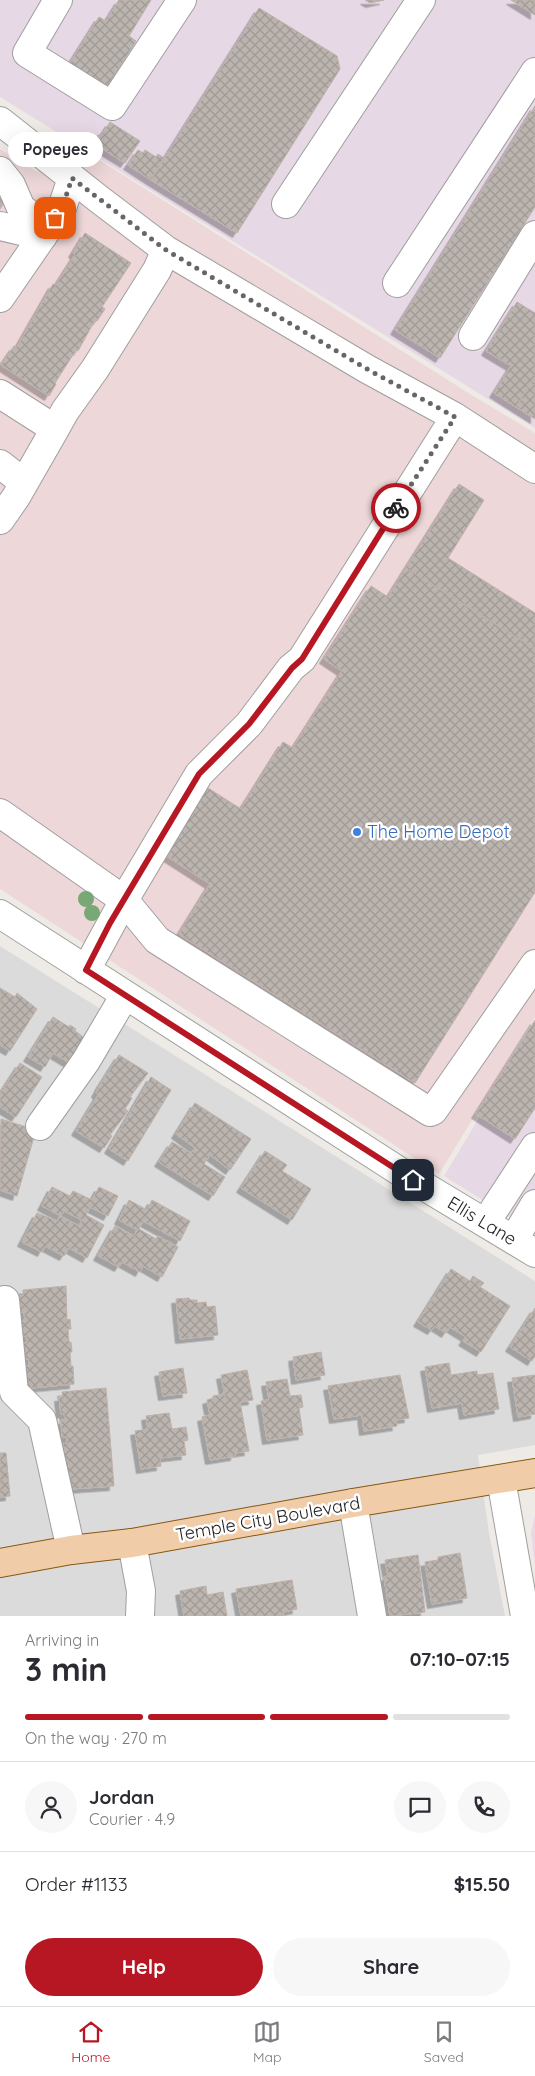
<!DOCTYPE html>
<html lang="en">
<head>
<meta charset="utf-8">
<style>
  :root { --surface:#fff; --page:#f7f7f7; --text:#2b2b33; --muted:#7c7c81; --line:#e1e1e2; --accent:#b61723 }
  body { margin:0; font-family:Quicksand,sans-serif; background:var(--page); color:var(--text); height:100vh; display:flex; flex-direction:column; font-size:19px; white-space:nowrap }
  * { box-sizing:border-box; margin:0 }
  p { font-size:16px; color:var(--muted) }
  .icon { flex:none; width:28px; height:28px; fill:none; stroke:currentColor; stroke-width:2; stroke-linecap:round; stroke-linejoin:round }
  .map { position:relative; height:1616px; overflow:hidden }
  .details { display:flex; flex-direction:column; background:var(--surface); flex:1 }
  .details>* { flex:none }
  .pin { position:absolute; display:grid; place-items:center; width:42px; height:42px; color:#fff; margin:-21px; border-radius:10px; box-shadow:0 2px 8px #0006 }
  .courier { position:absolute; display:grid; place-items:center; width:50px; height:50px; margin:-25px; border:4px solid #b61723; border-radius:50%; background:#fff; color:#222; box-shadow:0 1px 6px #0007 }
  .bubble { position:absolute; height:35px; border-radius:18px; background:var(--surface); box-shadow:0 5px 20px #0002; font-size:16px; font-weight:700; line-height:35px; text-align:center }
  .head em { font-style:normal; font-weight:700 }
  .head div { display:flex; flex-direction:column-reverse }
  .head { display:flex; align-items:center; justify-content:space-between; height:85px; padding:0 25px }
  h1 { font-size:32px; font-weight:700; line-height:38px }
  .bar { display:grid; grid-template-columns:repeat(4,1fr); gap:8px 5px; align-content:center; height:60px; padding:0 25px }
  .bar i { height:6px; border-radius:4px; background:var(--line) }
  .bar .active { background:var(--accent) }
  .bar p { grid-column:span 4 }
  .line { display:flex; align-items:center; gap:12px; padding:0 25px; border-top:1px solid var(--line) }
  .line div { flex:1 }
  .round { display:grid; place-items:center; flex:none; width:52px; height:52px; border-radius:26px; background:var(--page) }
  .action { display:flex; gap:10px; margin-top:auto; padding:10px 25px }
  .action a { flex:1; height:58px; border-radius:30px; background:var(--accent); color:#fff; font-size:20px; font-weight:700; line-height:58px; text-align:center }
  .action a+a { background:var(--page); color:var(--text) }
  .dock { display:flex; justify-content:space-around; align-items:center; height:70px; border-top:1px solid var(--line); background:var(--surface); font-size:14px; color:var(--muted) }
  .dock a { display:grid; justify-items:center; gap:2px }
  .dock .active { color:var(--accent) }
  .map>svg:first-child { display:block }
  .residential { fill:#dcdbdc }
  .commercial { fill:#edd7d8 }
  .industrial { fill:#e6d8e5 }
  .building { fill:url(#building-cross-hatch); stroke:#beb1aa; filter:url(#shadow) }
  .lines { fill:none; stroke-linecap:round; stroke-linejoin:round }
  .minor-casing { stroke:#9f9f9f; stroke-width:30 }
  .major-casing { stroke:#885711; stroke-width:30 }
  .minor { stroke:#fff; stroke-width:28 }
  .major { stroke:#f1cca8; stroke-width:28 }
  .tree { fill:#78a875 }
  .done { stroke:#676664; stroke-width:5; stroke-dasharray:0 9 }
  .route { stroke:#b61723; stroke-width:6 }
  .shop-dot { fill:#3f7fe0; stroke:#fff; stroke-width:2 }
  .labels { text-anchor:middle; stroke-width:5; stroke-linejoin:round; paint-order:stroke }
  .shop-label { font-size:18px; fill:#366cbe; stroke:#fff; text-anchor:start }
  .street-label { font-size:18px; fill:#1e1e1e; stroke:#fff }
</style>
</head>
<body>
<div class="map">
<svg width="535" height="1616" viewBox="0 0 535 1616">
  <defs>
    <pattern id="building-cross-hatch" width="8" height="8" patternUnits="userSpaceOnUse" patternTransform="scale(1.25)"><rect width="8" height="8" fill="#bbb4af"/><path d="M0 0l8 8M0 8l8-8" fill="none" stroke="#a09a96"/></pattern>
    <filter id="shadow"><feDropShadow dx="-4.5" dy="4.5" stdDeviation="0" flood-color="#0004"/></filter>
  </defs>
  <rect width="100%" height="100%" fill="#eeebe6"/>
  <path class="residential" d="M0,946L535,1281V1445L478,1455L489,1533L505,1616H0Z"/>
  <path class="commercial" d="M63,137L470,394L535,433V1017L439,1174L0,889V149L37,172Z"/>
  <path class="industrial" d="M0,0H535V428L0,97Z
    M535,1025V1233L444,1176Z
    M535,1515V1565L531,1533Z"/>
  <path class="building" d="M119,0H151L129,36L136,41L107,87L70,63L99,17L106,21Z
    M365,0H384L370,3Z
    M511,0H535V15Z
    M259,8L337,56L340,69L237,233L151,180Z
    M535,106V207L440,358L395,330Z
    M110,122L140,141L125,163L93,143L98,135L101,136Z
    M138,150L143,153L145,150L156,157L158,154L164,158L151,180L128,165Z
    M0,189L8,197L0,209Z
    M85,233L131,263L102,307L105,309L97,321L95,320L78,351L76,350L55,383L56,384L49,396L1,365L14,346L17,347L53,284L56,285L75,255L73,253Z
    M517,302L535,313V376L516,407L494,393L511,366L486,351Z
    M535,376V419L516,407Z
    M459,484L484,500L448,558L535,613V649L406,568Z
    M406,568L535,649V892L415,1083L179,934L210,884L165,855L208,788L241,809L283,742L293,748L342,671L324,659L371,586L388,597Z
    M0,988L15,997L17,993L37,1009L10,1051L0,1045Z
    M53,1017L69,1027L70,1025L76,1029L75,1031L86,1039L71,1064L53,1053L45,1067L28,1057Z
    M535,1020V1108L515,1139L476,1114Z
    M119,1055L148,1073L130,1097L132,1098L125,1109L128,1111L110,1135L112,1136L104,1148L76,1131L98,1095L96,1093L100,1085Z
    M20,1063L42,1077L16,1117L0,1107V1094Z
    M151,1077L171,1090L128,1161L109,1149Z
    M195,1103L251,1139L230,1170L210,1155L204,1164L225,1177L213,1196L159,1162L172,1142L191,1153L195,1148L176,1134Z
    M1,1119L36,1130L17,1196L0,1190Z
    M265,1151L287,1165L282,1171L311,1189L292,1220L241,1188Z
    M52,1187L70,1196L73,1191L92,1200L99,1187L118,1196L108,1216L90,1207L86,1215L104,1225L87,1258L69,1248L64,1256L45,1246L42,1252L22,1242L37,1213L57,1221L60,1216L79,1226L82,1220L64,1211L61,1216L42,1206Z
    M129,1200L147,1210L152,1200L190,1221L180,1241L143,1221L139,1229L156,1239L158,1236L178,1247L162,1277L143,1266L140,1272L122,1262L119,1267L98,1256L115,1226L134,1236L137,1230L119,1220Z
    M451,1269L470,1281L473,1276L484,1283L480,1287L510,1306L481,1352L463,1341L466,1337L450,1327L446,1333L435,1326L432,1330L418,1322Z
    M66,1286L67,1320L70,1319L71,1329H68L69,1342H71L72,1352H70L71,1366H73L74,1384L31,1388L30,1382H26L25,1366H29V1359H24L23,1343H27L26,1336H22L20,1321L25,1320L24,1312H20L18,1296H23V1290Z
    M189,1298L190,1300H197V1303L206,1302L207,1307L215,1306L218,1335L180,1339L176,1299Z
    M535,1308V1356L532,1361L510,1347Z
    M321,1352L325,1375L296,1380L293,1357Z
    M449,1363L451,1375L477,1371V1375L493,1373L499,1409L464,1415L462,1403L432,1408L425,1367Z
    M183,1368L187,1393L163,1396L159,1372Z
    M247,1370L253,1400L240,1402L249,1451L235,1453V1456L210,1460L202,1417L210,1415L207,1400L213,1398V1396L224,1394L225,1396L221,1375Z
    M400,1375L409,1418L396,1420L397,1426L364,1431L362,1415L334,1419L328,1386Z
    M535,1375V1414L518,1417L512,1378Z
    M287,1379L290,1396L301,1395L303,1407L299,1408L303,1435L267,1440L261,1401L269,1400L266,1382Z
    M106,1388L114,1486L71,1489L70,1483H66L64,1467H69L68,1460H64L63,1444L67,1443V1437H62L61,1420H65L64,1413L61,1414L59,1397H63L62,1392Z
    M169,1413L172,1429L186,1427L188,1440L184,1441L186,1455L160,1458L161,1466L141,1469L135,1431L148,1429L146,1416Z
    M0,1453H6L10,1496L0,1497Z
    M460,1553L467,1598L432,1604L425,1562L438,1560V1557Z
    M418,1555L425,1612L390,1616L384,1577L388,1576L385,1560Z
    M292,1580L297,1609L283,1612V1616H241L236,1589Z
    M206,1586L207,1595L223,1592L227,1616H184L180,1591Z"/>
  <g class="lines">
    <defs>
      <path id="minor" d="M58,0L27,53L112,106L182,0
        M0,121L100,200L166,250L367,369L455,417L302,659L291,668L249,724L199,774L124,900L157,940L430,1112L433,1111L535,964
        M0,171L11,185L21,208L48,228
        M286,204L421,0
        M0,226L43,236
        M397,283L535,72
        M0,298L62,208L72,178
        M473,336L535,235
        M0,394L55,429L16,497L0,520
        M455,417L535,469
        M55,429L65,411L95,369L157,270L166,250
        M0,464L23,482
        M0,813L124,900L86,970
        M0,914L399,1171L535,1253
        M40,1126L86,1061L125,995
        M486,1222L535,1147
        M514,1239L535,1204
        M5,1300L14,1392L42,1420L71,1550
        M501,1479L525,1616
        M353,1503L372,1616
        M132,1543L141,1591L140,1616"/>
      <path id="major" d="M0,1563L71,1550L132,1543L353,1503L535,1473"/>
    </defs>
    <use href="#minor" class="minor-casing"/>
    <use href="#major" class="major-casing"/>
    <use href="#minor" class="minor"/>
    <use href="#major" class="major"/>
  </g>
  <g class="tree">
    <circle cx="86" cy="899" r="8"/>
    <circle cx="92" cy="913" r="8"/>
  </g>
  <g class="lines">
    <path class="done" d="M55,218L62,208L72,178L166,250L367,369L455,417L396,508"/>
    <path class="route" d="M396,508L302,659L292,668L249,724L199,774L110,923L86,970L413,1180"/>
  </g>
  <circle class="shop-dot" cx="357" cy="832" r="5"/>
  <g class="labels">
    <g class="shop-label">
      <text x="367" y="838">The Home Depot</text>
    </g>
    <g class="street-label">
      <text transform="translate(482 1221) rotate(31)" y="6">Ellis Lane</text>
      <text transform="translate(268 1519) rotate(-10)" y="6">Temple City Boulevard</text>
    </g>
  </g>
</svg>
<div class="pin" style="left:55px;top:218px;background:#ea580c"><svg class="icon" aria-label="bag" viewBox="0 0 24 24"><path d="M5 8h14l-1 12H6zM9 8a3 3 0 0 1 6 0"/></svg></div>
<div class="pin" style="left:413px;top:1180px;background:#1f2937"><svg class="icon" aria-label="home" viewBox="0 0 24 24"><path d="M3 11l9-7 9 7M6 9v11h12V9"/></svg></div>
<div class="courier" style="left:396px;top:508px"><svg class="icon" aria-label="bike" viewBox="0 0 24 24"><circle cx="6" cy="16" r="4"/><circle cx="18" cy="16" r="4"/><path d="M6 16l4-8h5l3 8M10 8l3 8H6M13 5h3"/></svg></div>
<div class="bubble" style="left:8px;top:132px;width:95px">Popeyes</div>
</div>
<section class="details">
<div class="head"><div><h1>3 min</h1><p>Arriving in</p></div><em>07:10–07:15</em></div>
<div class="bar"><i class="active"></i><i class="active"></i><i class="active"></i><i></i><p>On the way · 270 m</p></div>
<div class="line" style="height:90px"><a class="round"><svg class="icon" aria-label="person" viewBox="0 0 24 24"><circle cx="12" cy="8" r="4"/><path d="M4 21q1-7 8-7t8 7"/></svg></a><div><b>Jordan</b><p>Courier · 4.9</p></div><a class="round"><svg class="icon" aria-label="chat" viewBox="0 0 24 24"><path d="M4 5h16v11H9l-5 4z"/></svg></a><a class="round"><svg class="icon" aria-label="phone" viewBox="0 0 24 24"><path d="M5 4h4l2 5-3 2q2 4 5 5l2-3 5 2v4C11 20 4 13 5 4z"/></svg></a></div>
<div class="line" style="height:65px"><div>Order #1133</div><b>$15.50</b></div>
<div class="action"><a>Help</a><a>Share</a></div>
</section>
<nav class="dock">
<a class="active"><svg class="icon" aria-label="home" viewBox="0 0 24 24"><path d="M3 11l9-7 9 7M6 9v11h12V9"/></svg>Home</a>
<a><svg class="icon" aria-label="map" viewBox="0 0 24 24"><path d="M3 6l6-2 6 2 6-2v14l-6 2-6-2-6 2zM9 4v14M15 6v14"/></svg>Map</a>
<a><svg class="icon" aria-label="saved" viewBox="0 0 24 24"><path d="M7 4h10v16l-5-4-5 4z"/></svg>Saved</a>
</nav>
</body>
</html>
